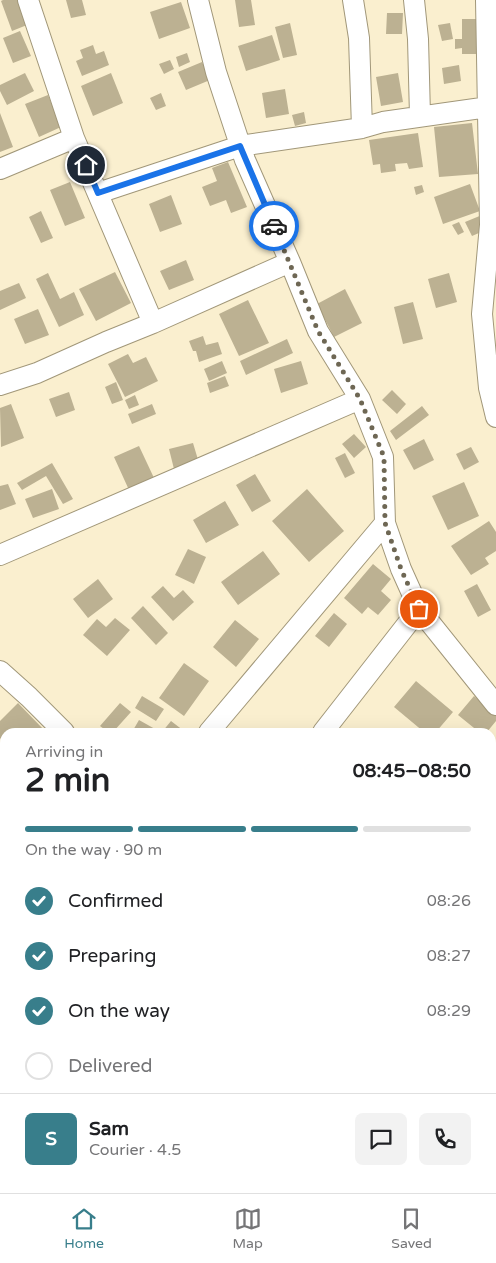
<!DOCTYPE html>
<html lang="en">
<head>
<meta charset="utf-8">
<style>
  :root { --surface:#fff; --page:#f2f2f2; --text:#202124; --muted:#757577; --line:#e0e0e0; --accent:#387e8b }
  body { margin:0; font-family:"Varela Round",sans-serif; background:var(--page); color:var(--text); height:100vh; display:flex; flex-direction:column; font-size:19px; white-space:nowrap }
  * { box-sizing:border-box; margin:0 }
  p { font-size:16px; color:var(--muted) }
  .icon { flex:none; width:28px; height:28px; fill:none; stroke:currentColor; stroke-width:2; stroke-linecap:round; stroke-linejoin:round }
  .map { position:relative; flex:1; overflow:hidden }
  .side { position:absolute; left:0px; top:728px; width:496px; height:466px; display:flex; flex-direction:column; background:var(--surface); border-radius:15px 15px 0 0; box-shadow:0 5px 20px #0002 }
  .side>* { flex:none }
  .pin { position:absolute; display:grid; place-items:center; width:42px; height:42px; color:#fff; margin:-21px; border:2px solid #fff; border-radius:50%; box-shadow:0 1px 5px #0007 }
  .courier { position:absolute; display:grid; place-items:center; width:50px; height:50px; margin:-25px; border:4px solid #1a73e8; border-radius:50%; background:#fff; color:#222; box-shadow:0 1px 6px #0007 }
  .headline em { font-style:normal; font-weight:800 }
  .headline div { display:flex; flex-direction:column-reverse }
  .headline { display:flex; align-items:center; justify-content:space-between; height:85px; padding:0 25px }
  h1 { font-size:32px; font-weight:800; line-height:38px }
  .bar { display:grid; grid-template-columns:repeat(4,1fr); gap:8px 5px; align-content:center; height:60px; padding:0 25px }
  .bar i { height:6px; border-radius:4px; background:var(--line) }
  .bar .active { background:var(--accent) }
  .bar p { grid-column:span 4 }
  .line { display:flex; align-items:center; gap:12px; padding:0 25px; border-top:1px solid var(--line) }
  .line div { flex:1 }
  .round { display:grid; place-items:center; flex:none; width:52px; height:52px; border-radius:8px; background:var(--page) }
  ol { padding:0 25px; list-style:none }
  li { display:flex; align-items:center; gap:15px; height:55px }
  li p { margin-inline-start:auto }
  li .icon { padding:5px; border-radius:50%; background:var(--accent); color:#fff; stroke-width:4 }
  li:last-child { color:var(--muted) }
  li i { width:28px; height:28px; border:2px solid var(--line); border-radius:50% }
  .tabs { display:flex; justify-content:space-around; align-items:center; height:70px; border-top:1px solid var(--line); background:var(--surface); font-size:14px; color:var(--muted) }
  .tabs a { display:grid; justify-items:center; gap:2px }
  .tabs .active { color:var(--accent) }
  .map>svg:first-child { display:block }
  .building { fill:#bcb192 }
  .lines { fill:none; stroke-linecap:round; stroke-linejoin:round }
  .lane-casing { stroke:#a19779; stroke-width:12 }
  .street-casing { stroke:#a19779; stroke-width:22 }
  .primary-casing { stroke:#a19779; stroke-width:30 }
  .path { stroke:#958d76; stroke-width:3; stroke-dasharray:2.5 2.5; stroke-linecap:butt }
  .lane { stroke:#fff; stroke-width:10 }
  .street { stroke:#fff; stroke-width:20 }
  .primary { stroke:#fff; stroke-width:28 }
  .done { stroke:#6e6754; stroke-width:5; stroke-dasharray:0 9 }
  .route { stroke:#1a73e8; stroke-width:6 }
</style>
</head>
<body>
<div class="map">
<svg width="496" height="1193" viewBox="0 0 496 1193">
  <rect width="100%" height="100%" fill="#faefcf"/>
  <path class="building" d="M3,0H24L32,23L12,31L1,1Z
    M66,0H82L86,15L71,18Z
    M235,0H251L255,25L239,27Z
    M181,2L190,28L159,39L150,12Z
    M387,13H403L402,34H386Z
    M462,19H477V54H462V48L455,49V39H462Z
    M290,23L297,55L283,58L275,27Z
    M450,23L453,39L442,41L438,25Z
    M20,31L31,56L13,63L3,38Z
    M272,35L280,60L246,71L238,46Z
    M93,45L96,54L104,51L109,65L82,76L76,61L83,58L80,50Z
    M187,53L190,62L179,67L176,57Z
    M170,60L174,69L164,74L159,64Z
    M202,62L210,80L186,90L178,72Z
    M459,65L461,81L444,84L442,68Z
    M25,73L34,91L7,105L0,91V85Z
    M111,73L123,103L93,116L81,86Z
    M398,73L403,102L381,106L376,77Z
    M285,89L289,114L266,118L262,93Z
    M161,93L166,106L156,110L150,98Z
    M48,95L61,127L39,137L25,104Z
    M304,112L306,123L295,126L292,115Z
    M0,113L13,147L0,152Z
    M472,123L478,174L439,177L434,127Z
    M418,133L423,167L409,169L407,163L395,164L396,171L381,173L380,164L373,165L369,140Z
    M228,162L247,207L231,213L226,200L210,206L202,187L217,181L212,168Z
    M70,182L85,218L65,226L50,190Z
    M470,184L480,211L443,224L434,197Z
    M422,185L424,192L416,195L414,187Z
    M171,195L182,224L160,232L149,204Z
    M41,211L53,238L41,243L29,217Z
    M482,215L488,229L472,236L465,222Z
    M459,222L464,232L458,235L452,225Z
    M186,260L194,280L169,290L160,271Z
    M115,272L131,303L96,321L79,289Z
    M48,273L60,299L74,292L84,315L59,327L36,279Z
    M449,273L457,302L436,308L428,279Z
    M19,283L26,298L0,310V291Z
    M345,289L362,323L334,337L317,304Z
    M248,300L269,343L239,356L219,314Z
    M413,302L423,339L403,344L394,307Z
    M38,309L49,335L25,344L14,319Z
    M203,336L206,345L218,342L222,354L199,362L196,351H193L189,341Z
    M287,339L293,353L246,375L240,361Z
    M128,354L133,363L146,357L158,381L125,397L108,364Z
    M222,361L227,373L209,381L204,369Z
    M301,361L308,384L281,393L274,369Z
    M225,376L229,386L210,393L207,383Z
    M116,382L123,400L112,404L105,387Z
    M392,390L406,404L397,414L382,400Z
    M69,392L75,410L56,417L49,399Z
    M135,395L139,405L129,409L125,400Z
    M11,404L24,438L1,447L0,408Z
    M152,404L156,414L132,424L128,414Z
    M422,406L429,415L396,440L390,431Z
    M354,434L366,447L354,458L342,444Z
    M424,439L434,460L414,470L403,450Z
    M193,443L199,463L174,469L169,449Z
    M139,446L154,478L129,490L114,457Z
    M471,447L479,462L464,470L456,454Z
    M345,453L355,473L345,478L335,458Z
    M52,463L73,499L63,504L46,476L22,490L17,483Z
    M255,474L271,501L252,512L236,485Z
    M464,482L479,516L448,530L432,496Z
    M8,484L16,504L0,510V486Z
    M52,489L59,509L33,518L25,499Z
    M307,489L344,531L309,562L272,521Z
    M225,501L239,525L206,543L193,520Z
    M489,521L496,532V551L485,558L489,564L471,575L451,546Z
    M188,549L206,557L194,584L175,575Z
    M263,551L280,574L238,605L221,582Z
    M373,564L391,579L381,591L391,600L378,615L368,607L362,614L344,598Z
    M98,579L113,599L88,618L73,599Z
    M477,584L491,610L478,617L464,591Z
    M163,586L174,598L183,590L194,602L173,621L151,597Z
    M143,606L168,633L156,645L131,618Z
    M334,613L347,624L329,647L315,636Z
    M115,618L130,630L107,656L83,635L97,619L106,627Z
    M235,620L259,639L236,667L213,647Z
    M184,663L209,681L184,716L159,698Z
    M416,681L453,712L436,732H424L394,707Z
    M142,696L164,709L156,721L135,708Z
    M474,696L496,714V721L487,732H479L458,715Z
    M18,703L45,731L44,732H5V743L0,738V721Z
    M120,703L131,712L113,732H108L100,726Z
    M139,720L155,729L153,732H132Z
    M171,721L184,731L182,732H162Z
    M491,821L496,824V846L491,842Z
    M496,859V881L491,877V865Z
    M491,1029L496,1032V1053L491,1050Z
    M0,1085L5,1096V1109L0,1111Z
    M20,1189H70L72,1193H15L14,1192Z
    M225,1189H270L266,1193H228L224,1190Z"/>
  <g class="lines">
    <defs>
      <path id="lane" d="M0,997L5,995"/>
      <path id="street" d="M28,0L74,138L153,323
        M198,0L216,72L245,160L290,262L318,331L360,399L383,457L385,523L401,569L419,609L496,705
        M353,0L359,38L362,128
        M414,0L418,39L420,116
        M486,0L490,225L482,314L489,388L496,417
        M0,169L74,138
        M98,193L240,146L362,128L383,122L496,106
        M0,385L37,373L106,342L153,323L290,262
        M0,555L360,399
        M0,671L29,697L64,732
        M209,732L385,523
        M323,732L419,609
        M491,765L496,761
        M491,925L496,919
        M491,1135L496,1139
        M0,1156L5,1154
        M280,1193L283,1189
        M416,1193L419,1189"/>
      <path id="primary" d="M0,906L5,918
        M127,1189L129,1193"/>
    </defs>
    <use href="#lane" class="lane-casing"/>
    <use href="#street" class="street-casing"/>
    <use href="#primary" class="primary-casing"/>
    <path class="path" d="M454,1189L460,1193"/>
    <use href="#lane" class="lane"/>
    <use href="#street" class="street"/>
    <use href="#primary" class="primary"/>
  </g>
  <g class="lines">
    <path class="done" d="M274,226L318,331L360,399L384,457L385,523L401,569L419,609"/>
    <path class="route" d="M86,165L98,193L240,146L274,226"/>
  </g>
</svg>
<div class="pin" style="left:419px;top:609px;background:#ea580c"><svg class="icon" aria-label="bag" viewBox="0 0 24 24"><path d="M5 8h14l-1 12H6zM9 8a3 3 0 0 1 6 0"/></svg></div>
<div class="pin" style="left:86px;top:165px;background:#1f2937"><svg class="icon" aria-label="home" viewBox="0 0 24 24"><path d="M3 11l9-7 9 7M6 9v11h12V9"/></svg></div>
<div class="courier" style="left:274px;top:226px"><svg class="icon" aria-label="car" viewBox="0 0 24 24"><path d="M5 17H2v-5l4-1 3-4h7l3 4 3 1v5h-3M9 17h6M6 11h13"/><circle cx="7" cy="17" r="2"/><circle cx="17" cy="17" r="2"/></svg></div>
<section class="side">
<div class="headline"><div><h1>2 min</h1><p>Arriving in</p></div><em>08:45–08:50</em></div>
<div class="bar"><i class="active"></i><i class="active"></i><i class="active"></i><i></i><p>On the way · 90 m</p></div>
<ol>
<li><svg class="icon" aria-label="check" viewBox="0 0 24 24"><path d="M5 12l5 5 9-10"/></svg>Confirmed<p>08:26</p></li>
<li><svg class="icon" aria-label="check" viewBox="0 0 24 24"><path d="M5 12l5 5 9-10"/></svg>Preparing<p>08:27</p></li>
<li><svg class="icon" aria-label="check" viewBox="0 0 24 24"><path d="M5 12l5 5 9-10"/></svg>On the way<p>08:29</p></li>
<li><i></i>Delivered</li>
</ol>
<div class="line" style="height:90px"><b class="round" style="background:var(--accent);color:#fff">S</b><div><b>Sam</b><p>Courier · 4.5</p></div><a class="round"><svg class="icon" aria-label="chat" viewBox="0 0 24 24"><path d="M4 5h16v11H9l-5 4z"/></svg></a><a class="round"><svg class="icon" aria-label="phone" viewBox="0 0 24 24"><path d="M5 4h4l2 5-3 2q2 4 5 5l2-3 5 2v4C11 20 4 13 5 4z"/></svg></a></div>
</section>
</div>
<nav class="tabs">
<a class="active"><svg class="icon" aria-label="home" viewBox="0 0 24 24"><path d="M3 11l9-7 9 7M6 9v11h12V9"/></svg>Home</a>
<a><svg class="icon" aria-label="map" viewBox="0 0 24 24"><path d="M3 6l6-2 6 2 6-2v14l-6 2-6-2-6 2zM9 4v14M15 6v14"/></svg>Map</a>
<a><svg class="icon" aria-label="saved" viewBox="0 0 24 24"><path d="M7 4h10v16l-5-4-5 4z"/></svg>Saved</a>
</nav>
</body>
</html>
